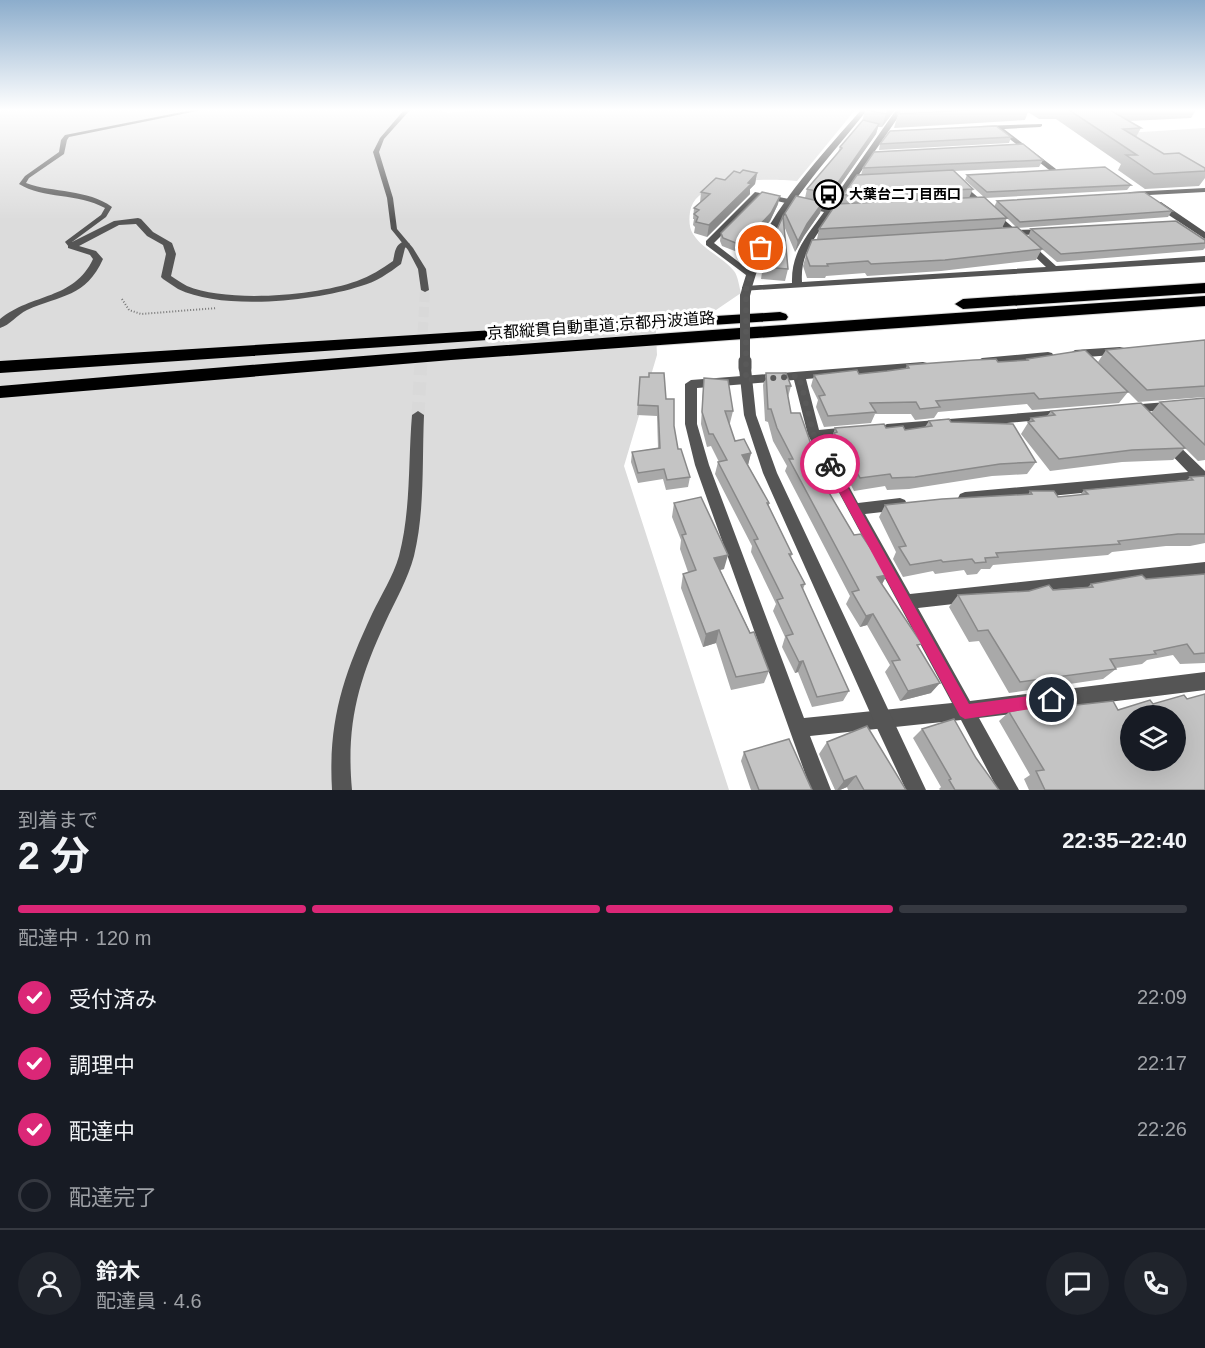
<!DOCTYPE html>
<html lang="ja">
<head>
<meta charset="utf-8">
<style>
  :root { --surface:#171b24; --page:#20242c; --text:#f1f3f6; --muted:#9ea1a6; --line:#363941; --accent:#db2777 }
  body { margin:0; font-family:Helvetica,"Noto Sans JP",sans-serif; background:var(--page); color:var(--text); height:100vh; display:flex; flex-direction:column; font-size:22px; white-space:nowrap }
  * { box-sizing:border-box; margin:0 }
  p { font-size:20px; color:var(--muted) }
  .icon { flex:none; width:33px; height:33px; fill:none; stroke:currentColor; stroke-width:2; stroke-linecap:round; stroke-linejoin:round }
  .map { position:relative; height:790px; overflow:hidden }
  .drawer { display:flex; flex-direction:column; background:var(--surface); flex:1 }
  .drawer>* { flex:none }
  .buttons { position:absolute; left:1120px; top:705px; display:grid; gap:12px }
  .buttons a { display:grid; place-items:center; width:66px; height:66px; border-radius:50%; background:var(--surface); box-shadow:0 6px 24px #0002; font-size:30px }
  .pin { position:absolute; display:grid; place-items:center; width:51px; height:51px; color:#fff; margin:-26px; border:3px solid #fff; border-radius:50%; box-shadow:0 2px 6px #0007 }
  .courier { position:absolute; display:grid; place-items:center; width:60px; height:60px; margin:-30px; border:4px solid #db2777; border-radius:50%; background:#fff; color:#222; box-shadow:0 2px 8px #0007 }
  .summary em { font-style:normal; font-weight:700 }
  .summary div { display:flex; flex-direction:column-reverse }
  .summary { display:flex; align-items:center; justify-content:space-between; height:102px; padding:0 18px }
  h1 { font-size:39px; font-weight:700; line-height:45px }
  .bar { display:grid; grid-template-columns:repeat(4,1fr); gap:9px 6px; align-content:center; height:72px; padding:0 18px }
  .bar i { height:8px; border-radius:4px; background:var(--line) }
  .bar .active { background:var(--accent) }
  .bar p { grid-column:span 4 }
  .line { display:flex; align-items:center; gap:15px; padding:0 18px; border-top:2px solid var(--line) }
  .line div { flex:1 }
  .round { display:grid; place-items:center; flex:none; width:63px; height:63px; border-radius:32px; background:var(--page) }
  ol { padding:0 18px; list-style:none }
  li { display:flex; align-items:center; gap:18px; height:66px }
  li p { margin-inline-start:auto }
  li .icon { padding:6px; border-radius:50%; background:var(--accent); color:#fff; stroke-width:4 }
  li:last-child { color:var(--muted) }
  li i { width:33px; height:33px; border:3px solid var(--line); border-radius:50% }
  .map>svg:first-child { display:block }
  .green { fill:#dcdcdc }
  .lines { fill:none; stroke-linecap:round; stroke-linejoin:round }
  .minor-tunnel-far1 { stroke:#d9d9d9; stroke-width:10; stroke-dasharray:10 5; stroke-linecap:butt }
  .minor-tunnel { stroke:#d9d9d9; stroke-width:13; stroke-dasharray:13 7; stroke-linecap:butt }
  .motorway-casing { stroke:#dbdbdb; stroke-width:2 }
  .path { stroke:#777; stroke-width:2; stroke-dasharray:1 2; stroke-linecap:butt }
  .service { fill:#555; fill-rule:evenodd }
  .minor { fill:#555; fill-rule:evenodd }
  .tertiary { fill:#555; fill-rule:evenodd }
  .motorway { fill:#000; fill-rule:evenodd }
  .tertiary-bridge-far1 { stroke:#555; stroke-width:10 }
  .tertiary-bridge { stroke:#555; stroke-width:13 }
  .wall { fill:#a9a9a9; fill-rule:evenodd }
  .shaded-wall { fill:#898989 }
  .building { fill:#c4c4c4; stroke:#898989; stroke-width:1.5; fill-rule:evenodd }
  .route { fill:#db2777 }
  .done { stroke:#595959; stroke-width:6; stroke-dasharray:0 10.8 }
  .labels { text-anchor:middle; stroke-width:6; stroke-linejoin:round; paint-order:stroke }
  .far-poi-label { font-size:14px; font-weight:bold; fill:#000; stroke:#fff; text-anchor:start }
  .street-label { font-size:16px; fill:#000; stroke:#fff }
</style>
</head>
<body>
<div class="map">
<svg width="1205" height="790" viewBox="0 0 1205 790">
  <rect width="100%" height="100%" fill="#fff"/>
  <path class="green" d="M0,110H440L447,113L478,110H855L797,181C771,179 696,175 690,212C689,219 689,228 693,234C703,250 723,257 734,271C738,276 739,286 741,293L716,310L655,314L657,355L624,466L729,790H0Z
    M1205,128V167L1177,168L1126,133Z"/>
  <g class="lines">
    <path class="minor-tunnel-far1" d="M421,362L425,290"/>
    <path class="minor-tunnel" d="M418,415L421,361"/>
    <defs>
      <path id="motorway" d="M1205,283V293L963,309L955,304L963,299Z
        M1205,296V306L451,360L0,398V386C401,351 803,323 1205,296Z
        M780,312L786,314L788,317L786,320L0,373V361Z"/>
    </defs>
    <use href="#motorway" class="motorway-casing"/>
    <path class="path" d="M122,299L129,310L141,314L217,308"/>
    <path class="service" d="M192,110H202L69,137L67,140L64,154L29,178L26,183C53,193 88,189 112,207L106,217L72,242L74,246L73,247H69L65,242L66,241L101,215L105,208C78,193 43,199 19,184L25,176L59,152L61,140L65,135Z
      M404,110H410L384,139L379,152L393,198L397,229L413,248L426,269L429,290L425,292L421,290L418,269L408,250L391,229L387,198L373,152L380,138Z"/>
    <path class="minor" d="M896,110H927L924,112L901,113L836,208H846L850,211L846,214L833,213C816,236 800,252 802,282L1046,267L1012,235H1003V231L1006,230L956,185V181H959L1016,230L1049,229V233L1046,234L1022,235L1056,266L1205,256V262L742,291V287L746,286L792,283C791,252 807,236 824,212L760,197L714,243L753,273V277L750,278L706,245V241L755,192L828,207Z
      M1042,124V126L1040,127L1004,129L1056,169V173H1053L997,129L981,130L977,128L981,126Z
      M1205,188V192L1130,196L1126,194L1130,192Z
      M1155,202H1161L1205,232V239L1155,206Z
      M138,218L141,219L153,232L172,243L176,254L171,276C176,279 181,283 187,286C228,303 315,296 357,281C370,276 382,269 393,261C395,252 395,244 405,241L410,244L405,248L401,264C389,273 376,282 361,286C315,301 223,311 178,289C173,286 168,282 163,279L161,277L166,254L163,245L147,236L136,224L119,225L79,246L96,251L103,259C86,297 61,295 27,310C17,315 10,325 0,328V319C32,293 74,300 93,259L90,255L68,248V244L114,221Z
      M1120,347L1124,348L1126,351L1124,354L1075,358L1069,354L1075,350Z
      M1048,352L1052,353L1054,356L1052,359L982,366L976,362L982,358Z
      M923,362L927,363L929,366L927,369L806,379L819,430L849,427L853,429L855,432L853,435L823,439L858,503L900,498L905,500L907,504L905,508L900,510L865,514L910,594L1205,562V576L918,608L970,701L1205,672V690L979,718L1019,790H998L961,720L810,736L831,790H811L695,465L685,424V384L691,380ZM794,380L808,435L952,703L804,718L709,465L697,424V388Z
      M1205,399V407L1129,413L1123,409L1129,405Z
      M1061,410L1067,414L1061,418L887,434L883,432L881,429L883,426L887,424Z
      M418,411L424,415C422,462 425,510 414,556C408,579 395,601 385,623C358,681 346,725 352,790H332C328,721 343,676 372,614C381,595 393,577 399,556C411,510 408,462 412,415Z
      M1168,438L1173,440L1205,471V485L1197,482L965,504L960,502L958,498L960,494L965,492L1188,472L1163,446L1162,443L1163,440Z"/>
    <path class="tertiary" d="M861,110H867C822,168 766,222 750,296L745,299L741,298L740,296C757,223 813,165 861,110Z
      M745,364L751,368L756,415L777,473L926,790H906L876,726L763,473L744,415L739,368Z"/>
    <use href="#motorway" class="motorway"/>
    <path class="tertiary-bridge-far1" d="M745,296V362"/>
    <path class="tertiary-bridge" d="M745,361V368"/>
  </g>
  <path class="wall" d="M865,110H895L882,127H878L876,134L827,204H823L820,213L804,236L795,252L784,226L788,269L785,281L761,279L764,259L783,221L785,213L805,198L807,189L838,152L840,147L862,122Z
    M901,110H1196L1191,118L1129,121L1141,128L1136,137L1164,154L1205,168V178L1199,186L1145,189L1118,170L1121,164L1056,119H1039L1028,112L1025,120L894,128L898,114Z
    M1011,137L1009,143L879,150L880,144Z
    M1043,160L1039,167L954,171L973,189L969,198L994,207L997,201L1172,211L1168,217L1017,228L1028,237L1031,229L1205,240V248L1203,250L1057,262L1036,244L1042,249L1036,260L941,271L867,276L865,273L826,276L825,278H807L803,266L806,255L817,239L819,229L841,204L843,195L861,175L863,168ZM1007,218L1016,227L1002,228Z
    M740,173H757L755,184L750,189V194L707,237L694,233L695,227L693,225L694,219H693L694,208L700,203L701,192Z
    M967,175L1131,185L1127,190L985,198L965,180Z
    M778,204L770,221L740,253L722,246L720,241L721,233Z
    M1205,340V397L1138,402L1098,362L1106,350Z
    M1027,359L1128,392L1119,403L1032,410L1027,404L938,412L934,418L915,420L911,414H875L871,423L824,427L816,407L818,400L811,386L814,375L859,374L887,371L906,368L907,365L998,362L1025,361Z
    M766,373L791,386L788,397L791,413L827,472L823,482L854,535L873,552L890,568L882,584L919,648L931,693L900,701L885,672L890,665L867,625L860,627L846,604L850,596L785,471L787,466L773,441L768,422L765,421L763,385Z
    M640,377L666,399L674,426L678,449L690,477L688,487L666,490L663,479L638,483L631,462L632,452L658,448L657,416L637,415Z
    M704,378L733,411L730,423H729L735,441L751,453L748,465L769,503V506L792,554L791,557L805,584L803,589L849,691L843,701L812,707L798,672L795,673L782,647L785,637L773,611L776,604L751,552L752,546L715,474L718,462H719L711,446L707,447L701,424L703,390Z
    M1205,398V460L1198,461L1185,448L1173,460L1122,462L1050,471L1021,434L1031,418L1047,416L1051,411L1151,413L1160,402Z
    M929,421L951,422L1036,462L1027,474L992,476L909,489L887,490L885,486L854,491L830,445L835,428H886L905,430L925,427Z
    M1205,476V543L1190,546H1166L1112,552L1108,555L993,565L990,569H981L977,574L967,575L964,570L935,574L933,571L903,577L893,559L896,552L879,517L885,505L1028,495L1030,491L1058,497L1080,495L1084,490L1187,480L1190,477Z
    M674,503L724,569L720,570L769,671L764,683L731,690L716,643L703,647L681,588L683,574L688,572L680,549L681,540L672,517Z
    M1205,574V663L1180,664L1173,655L1147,660L1142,664L1116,668V669L1103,679L1009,693L979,641L969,642L949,607L958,595L1088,587L1091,584Z
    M1040,709L1118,710L1205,790H1029L1024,779L1030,775L999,721L1009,712Z
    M922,729L976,758L999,790H940L939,789L941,787L913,738Z
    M827,742L906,790H848L847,787L840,790H835L819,754Z
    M744,752L812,790H751L741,761Z"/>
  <path class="shaded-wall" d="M889,110H895L882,127L886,114Z
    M879,124L876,134L827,204L830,194Z
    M757,173L755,184L750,189V194L707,237L709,225Z
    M780,196L778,204L770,221L740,253L741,245Z
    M823,202L820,213L804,236L795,252L798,241L807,224Z
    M751,453L748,465L739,467L742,455Z
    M827,472L822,484L818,474Z
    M728,555L724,569L711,572L714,558Z
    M887,575L881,586L877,577Z
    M873,614L867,625L860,627L866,616Z
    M719,630L716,643L703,647L706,634Z
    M803,661L798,672L795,673L799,662Z
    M940,683L931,693L900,701L908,691Z
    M856,776L847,787L840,790H837L844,781Z"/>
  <path class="building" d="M867,110H889L886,114Z
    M901,110H970L898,114Z
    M1069,110H1110L1141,128L1123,129L1164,154L1179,153L1205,168V171L1154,174L1126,155H1137Z
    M863,120L879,124L830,194L807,189L842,148L840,147Z
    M996,126L1011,137L880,144L890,131Z
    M1023,144L1043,160L863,168L874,152Z
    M1105,167L1131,185L987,192L967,175Z
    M743,170L757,173L748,183L751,184L709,225L696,222L698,217L694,214L699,210L694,208L710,194L701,192L716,178L725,180L734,171L740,173Z
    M953,170L973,189L843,195L857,175Z
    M762,192L780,196L771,213L741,245L723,238L721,233Z
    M1144,192L1172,211L1020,222L997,201Z
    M796,196L823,202L807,224L798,241L785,213Z
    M984,197L1007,218L819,229L836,204Z
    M783,216L788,269L763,267L764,259Z
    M1176,221L1205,240V243L1061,254L1031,229Z
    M1017,227L1042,249L945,260L871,264L868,261L827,264L828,266H810L806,255L812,240Z
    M1205,340V386L1147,390L1106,350Z
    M1085,350L1128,392L1039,399L1034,393L936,401L940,407L920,409L916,402L870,403L876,412L828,416L819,396L825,395L814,375L857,370L859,374L887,371L909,368L907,365L974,360L996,359L998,362L1028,360L1027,359Z
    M649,373H664L666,399H674V426L678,449H681L690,477L667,480L664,469L638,473L632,452L660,448L658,406L638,405L640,377H649Z
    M766,373H786L791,386H786L791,413H800L812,447L827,472L818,474L854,535L861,534L873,552L880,550L890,568L884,569L887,575L877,577L922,644L917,645L940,683L908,691L892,661L900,660L873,614L866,616L852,592L859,590L789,459H793L777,428L771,409H768Z
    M704,378L728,380L733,411H725L735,441L744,439L751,453L742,455L769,503H767L792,554H789L805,584L801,585L849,691L817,697L803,661L799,662L786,636L793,634L777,600L783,598L754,540L758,539L718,462L727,460L713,434H709L702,412Z
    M1205,398V445L1160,402Z
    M1141,403L1185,448L1132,450L1059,459L1028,422L1034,421L1031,418L1055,415L1051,411Z
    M949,419L951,422L1013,424L1036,462L1000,464L915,477L892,478L890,474L860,478L834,433L837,432L835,428L884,424L886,428L903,426L905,430L932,426L929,421Z
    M1205,476V534H1178L1118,541L1120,544L996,553L998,557L985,558L986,562L975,563L972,559L943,562L941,560L910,565L899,547L906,546L885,505L942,499L1032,494L1030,491H1054L1058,497L1088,494L1084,490L1193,480L1190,477Z
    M701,497L728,555L714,558L750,633L754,632L769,671L736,677L719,630L706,634L683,574L696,570L682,535L686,534L674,503Z
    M1205,574V653L1194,654L1187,644L1154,651L1156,654L1110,659L1116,669L1020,682L988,630L978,631L958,595L1029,591L1049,585L1053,590L1093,587L1091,584L1142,575L1146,579Z
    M1205,694V790H1045L1036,771L1044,770L1009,712L1038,705L1040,709L1113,701L1118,710L1150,700L1153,704L1184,695L1187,699ZM1131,716H1176V760H1131Z
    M954,719L976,758L999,790H955L949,780L951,779L922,729Z
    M867,726L906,790H864L856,776L844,781L827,742Z
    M789,739L812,790H759L744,752Z"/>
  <linearGradient id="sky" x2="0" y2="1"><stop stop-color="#8cadcc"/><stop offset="0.5" stop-color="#fff"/><stop offset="1" stop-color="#fff" stop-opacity="0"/></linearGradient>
  <rect width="1205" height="220" fill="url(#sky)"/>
  <path class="route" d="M830,460L833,461L969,704L1052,693L1057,695L1059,700L1057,705L965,719L960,716L824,464Z"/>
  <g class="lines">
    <path class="done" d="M761,248L746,289V380L799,376L814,435L830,464"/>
  </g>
  <defs>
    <symbol id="bus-ring" viewBox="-11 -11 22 22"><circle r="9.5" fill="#fff" stroke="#000" stroke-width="1.5"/><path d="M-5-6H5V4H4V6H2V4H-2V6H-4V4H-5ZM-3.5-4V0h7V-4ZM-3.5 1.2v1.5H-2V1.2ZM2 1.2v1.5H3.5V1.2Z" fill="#000"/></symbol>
  </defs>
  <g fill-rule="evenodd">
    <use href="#bus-ring" x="812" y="178" width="33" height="33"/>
  </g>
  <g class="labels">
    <g class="far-poi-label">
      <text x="849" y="199">大葉台二丁目西口</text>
    </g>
    <g class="street-label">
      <text transform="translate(601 325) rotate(-4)" y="6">京都縦貫自動車道;京都丹波道路</text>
    </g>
  </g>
</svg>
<div class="buttons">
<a><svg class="icon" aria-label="layers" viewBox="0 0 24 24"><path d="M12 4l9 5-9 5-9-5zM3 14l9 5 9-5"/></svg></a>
</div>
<div class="pin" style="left:761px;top:248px;background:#ea580c"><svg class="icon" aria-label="bag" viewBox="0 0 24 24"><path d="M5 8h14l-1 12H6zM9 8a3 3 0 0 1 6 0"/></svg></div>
<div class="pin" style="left:1052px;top:700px;background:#1f2937"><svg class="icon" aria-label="home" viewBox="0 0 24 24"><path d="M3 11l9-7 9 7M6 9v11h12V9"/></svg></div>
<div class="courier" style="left:830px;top:464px"><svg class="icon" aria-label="bike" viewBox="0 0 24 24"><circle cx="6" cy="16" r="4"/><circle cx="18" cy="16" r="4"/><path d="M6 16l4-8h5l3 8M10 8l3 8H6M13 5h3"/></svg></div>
</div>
<section class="drawer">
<div class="summary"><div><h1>2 分</h1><p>到着まで</p></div><em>22:35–22:40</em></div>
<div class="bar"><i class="active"></i><i class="active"></i><i class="active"></i><i></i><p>配達中 · 120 m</p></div>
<ol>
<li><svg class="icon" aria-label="check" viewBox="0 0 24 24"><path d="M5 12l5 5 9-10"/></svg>受付済み<p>22:09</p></li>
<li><svg class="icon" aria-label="check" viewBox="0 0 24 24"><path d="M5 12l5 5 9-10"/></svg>調理中<p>22:17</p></li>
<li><svg class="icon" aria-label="check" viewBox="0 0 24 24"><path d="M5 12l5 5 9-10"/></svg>配達中<p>22:26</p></li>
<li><i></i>配達完了</li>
</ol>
<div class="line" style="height:108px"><a class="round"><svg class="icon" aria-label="person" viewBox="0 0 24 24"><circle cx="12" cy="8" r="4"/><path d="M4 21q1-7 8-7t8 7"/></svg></a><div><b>鈴木</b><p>配達員 · 4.6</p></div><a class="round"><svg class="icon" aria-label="chat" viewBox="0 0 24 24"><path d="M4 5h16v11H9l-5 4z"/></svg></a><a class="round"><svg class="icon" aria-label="phone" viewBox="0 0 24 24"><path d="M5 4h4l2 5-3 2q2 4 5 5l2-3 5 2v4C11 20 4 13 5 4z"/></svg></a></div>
</section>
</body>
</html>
